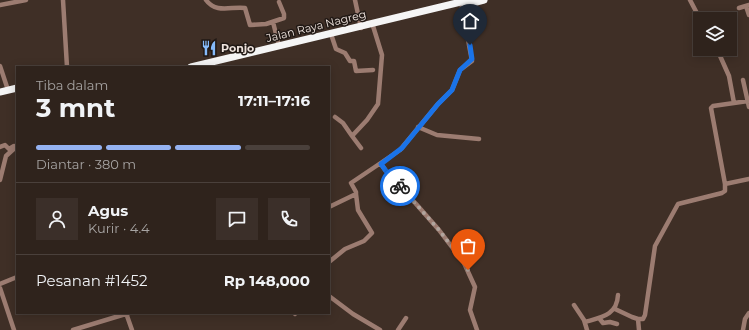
<!DOCTYPE html>
<html lang="id">
<head>
<meta charset="utf-8">
<style>
  :root { --surface:#2f231c; --page:#3b2f29; --text:#f1f3f6; --muted:#a7a4a3; --line:#4a403b; --accent:#95b2f1 }
  body { margin:0; font-family:Montserrat,sans-serif; background:var(--page); color:var(--text); height:100vh; display:flex; flex-direction:column; font-size:15px; white-space:nowrap }
  * { box-sizing:border-box; margin:0 }
  p { font-size:13px; color:var(--muted) }
  .icon { flex:none; width:22px; height:22px; fill:none; stroke:currentColor; stroke-width:2; stroke-linecap:round; stroke-linejoin:round }
  .map { position:relative; flex:1; overflow:hidden }
  .details { position:absolute; left:16px; top:66px; width:314px; height:248px; display:flex; flex-direction:column; background:var(--surface); border-radius:0px; box-shadow:0 2px 10px #0003,0 0 0 1px var(--line) }
  .details>* { flex:none }
  .buttons { position:absolute; left:693px; top:12px; display:grid; gap:8px }
  .buttons a { display:grid; place-items:center; width:44px; height:44px; border-radius:0px; background:var(--surface); box-shadow:0 2px 10px #0003,0 0 0 1px var(--line); font-size:20px }
  .pin { position:absolute; display:grid; place-items:center; width:34px; height:34px; color:#fff; margin:-41px -17px; border-radius:50% 50% 50% 0; rotate:-45deg; box-shadow:0 0 4px #0007 }
  .pin .icon { rotate:45deg }
  .courier { position:absolute; display:grid; place-items:center; width:40px; height:40px; margin:-20px; border:3px solid #1a73e8; border-radius:50%; background:#fff; color:#222; box-shadow:0 1px 5px #0007 }
  .headline em { font-style:normal; font-weight:700 }
  .headline div { display:flex; flex-direction:column-reverse }
  .headline { display:flex; align-items:center; justify-content:space-between; height:68px; padding:0 20px }
  h1 { font-size:26px; font-weight:700; line-height:30px }
  .bar { display:grid; grid-template-columns:repeat(4,1fr); gap:6px 4px; align-content:center; height:48px; padding:0 20px }
  .bar i { height:5px; border-radius:3px; background:var(--line) }
  .bar .on { background:var(--accent) }
  .bar p { grid-column:span 4 }
  .line { display:flex; align-items:center; gap:10px; padding:0 20px; border-top:1px solid var(--line) }
  .line div { flex:1 }
  .round { display:grid; place-items:center; flex:none; width:42px; height:42px; border-radius:0px; background:var(--page) }
  .map>svg:first-child { display:block }
  .lines { fill:none; stroke-linecap:round; stroke-linejoin:round }
  .minor { stroke:#9c7c71; stroke-width:4.5 }
  .highway { stroke:#f5f5f5; stroke-width:7 }
  .done { stroke:#b1a59e; stroke-width:4; stroke-dasharray:0 7.2 }
  .route { stroke:#1a73e8; stroke-width:5 }
  .labels { text-anchor:middle; stroke-width:3; stroke-linejoin:round; paint-order:stroke }
  .street-label { font-size:11px; fill:#efe4de; stroke:#211915 }
  .poi-label { font-size:11px; font-weight:bold; fill:#efe4de; stroke:#211915; text-anchor:start }
</style>
</head>
<body>
<div class="map">
<svg width="749" height="330" viewBox="0 0 749 330">
  <rect width="100%" height="100%" fill="#3f2f26"/>
  <g class="lines">
    <path class="minor" d="M63,0L67,67
      M206,0C216,14 232,6 245,8L250,25L266,24L284,18V14L279,2
      M355,0L361,28
      M690,0L700,19
      M0,5L26,0
      M746,6L749,15
      M739,8L749,5
      M273,22L279,46
      M332,37L336,49L345,53L350,61H354L356,71L373,70
      M717,49L729,76L734,103
      M0,66L8,90
      M743,80L749,107
      M335,117L343,123L352,136
      M418,127L437,135L479,139
      M0,147L5,145L9,149L14,146
      M361,148L352,136L367,120L378,104L382,55L373,26
      M381,164L391,178L402,188L439,230L464,263L475,287L470,310L477,330
      M0,180L6,156L17,146
      M725,184L711,108L713,106L748,101
      M329,207L356,194V192L351,183L400,150L438,104L452,90L460,70L472,61L461,2
      M329,262L345,249L364,241L372,233L358,210L356,194
      M0,284L17,277
      M0,288L14,330
      M329,296L353,314L380,330
      M574,305L584,320L587,330
      M615,309L632,317L638,319
      M126,313L132,330
      M294,313L295,314
      M599,318L603,323L610,322L617,324
      M585,322C602,317 617,315 618,295
      M73,330L129,313
      M398,330L406,318
      M639,330L638,319H643L645,315L655,246L678,204L722,193L725,191V184L749,179
      M743,330L745,319L749,313"/>
    <path class="highway" d="M465,5L484,0
      M191,67L469,0
      M0,92L17,88"/>
  </g>
  <g class="lines">
    <path class="done" d="M400,186L439,230L464,262L468,270"/>
    <path class="route" d="M400,186L391,178L381,164L402,148L438,104L452,90L460,70L472,59L470,45"/>
  </g>
  <defs>
    <symbol id="restaurant-bare" viewBox="-9 -9 18 18"><path d="M-5-6h1v4h1v-4h1v4h1v-4h1v5L-1.5 .5V6h-2V.5L-5-1ZM5-6V6H3V1.5H1.5Q1.5-4 5-6Z" fill="#86bbfb" stroke="#211915" stroke-width="2.5" paint-order="stroke"/></symbol>
  </defs>
  <g fill-rule="evenodd">
    <use href="#restaurant-bare" x="198" y="37" width="22" height="22"/>
  </g>
  <g class="labels">
    <g class="street-label">
      <text transform="translate(316 26) rotate(-14)" y="4">Jalan Raya Nagreg</text>
    </g>
    <g class="poi-label">
      <text x="221" y="52">Ponjo</text>
    </g>
  </g>
</svg>
<div class="buttons">
<a><svg class="icon" aria-label="layers" viewBox="0 0 24 24"><path d="M12 4l9 5-9 5-9-5zM3 14l9 5 9-5"/></svg></a>
</div>
<div class="pin" style="left:468px;top:270px;background:#ea580c"><svg class="icon" aria-label="bag" viewBox="0 0 24 24"><path d="M5 8h14l-1 12H6zM9 8a3 3 0 0 1 6 0"/></svg></div>
<div class="pin" style="left:470px;top:45px;background:#1f2937"><svg class="icon" aria-label="home" viewBox="0 0 24 24"><path d="M3 11l9-7 9 7M6 9v11h12V9"/></svg></div>
<div class="courier" style="left:400px;top:186px"><svg class="icon" aria-label="bike" viewBox="0 0 24 24"><circle cx="6" cy="16" r="4"/><circle cx="18" cy="16" r="4"/><path d="M6 16l4-8h5l3 8M10 8l3 8H6M13 5h3"/></svg></div>
<section class="details">
<div class="headline"><div><h1>3 mnt</h1><p>Tiba dalam</p></div><em>17:11–17:16</em></div>
<div class="bar"><i class="on"></i><i class="on"></i><i class="on"></i><i></i><p>Diantar · 380 m</p></div>
<div class="line" style="height:72px"><a class="round"><svg class="icon" aria-label="person" viewBox="0 0 24 24"><circle cx="12" cy="8" r="4"/><path d="M4 21q1-7 8-7t8 7"/></svg></a><div><b>Agus</b><p>Kurir · 4.4</p></div><a class="round"><svg class="icon" aria-label="chat" viewBox="0 0 24 24"><path d="M4 5h16v11H9l-5 4z"/></svg></a><a class="round"><svg class="icon" aria-label="phone" viewBox="0 0 24 24"><path d="M5 4h4l2 5-3 2q2 4 5 5l2-3 5 2v4C11 20 4 13 5 4z"/></svg></a></div>
<div class="line" style="height:52px"><div>Pesanan #1452</div><b>Rp 148,000</b></div>
</section>
</div>
</body>
</html>
